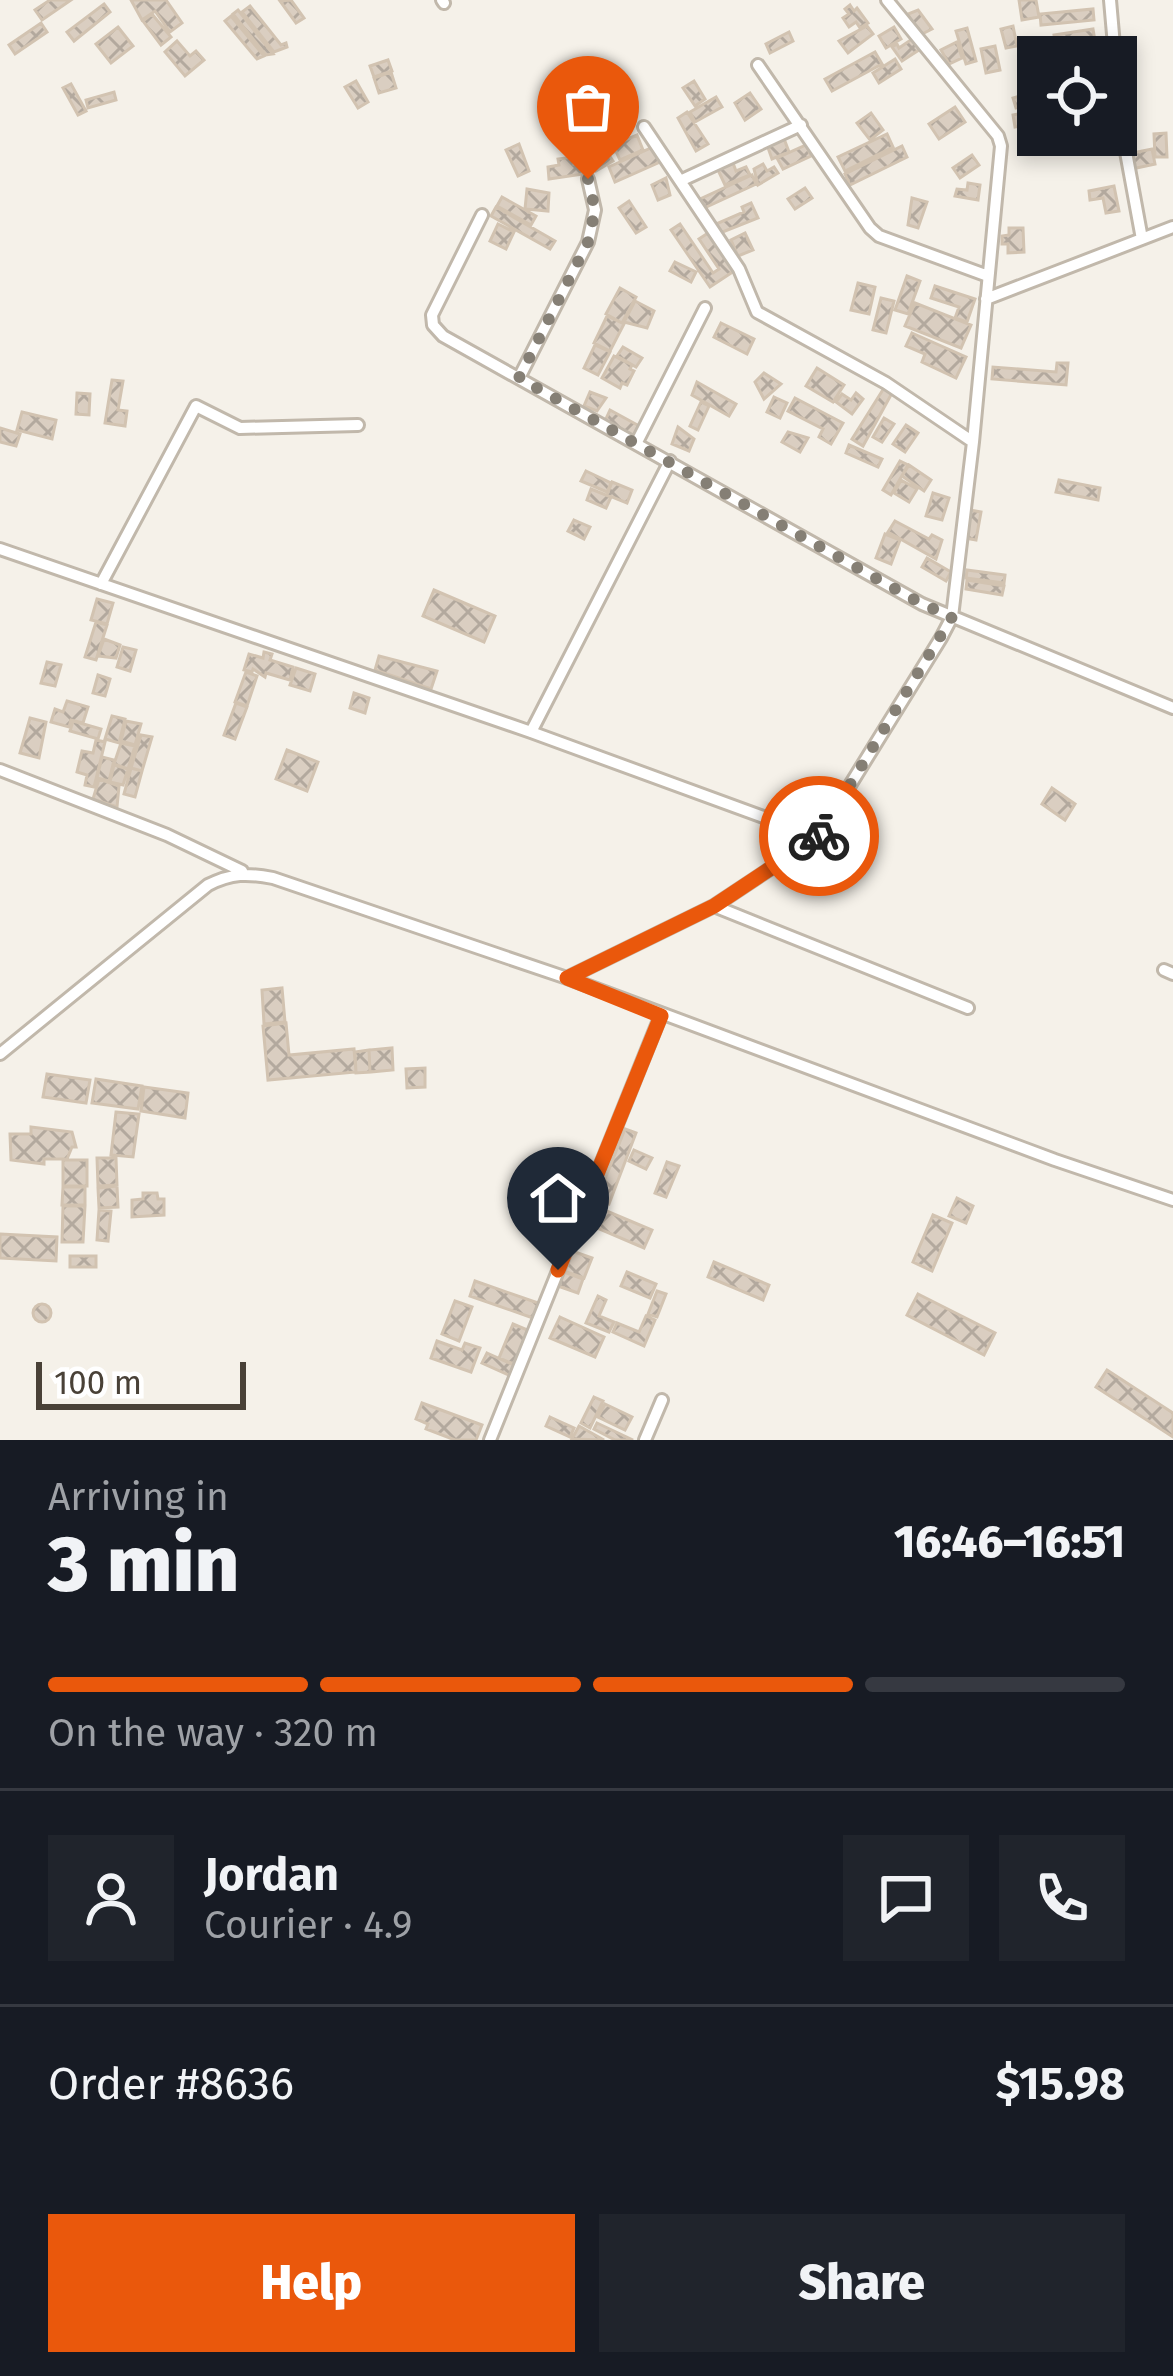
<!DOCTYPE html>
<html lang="en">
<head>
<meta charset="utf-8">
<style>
  :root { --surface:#171b24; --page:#20242c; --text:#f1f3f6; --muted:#9ea1a6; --line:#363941; --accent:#ea580c }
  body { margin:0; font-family:"Fira Sans",sans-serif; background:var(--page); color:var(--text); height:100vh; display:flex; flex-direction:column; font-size:45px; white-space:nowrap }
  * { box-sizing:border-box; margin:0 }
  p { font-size:39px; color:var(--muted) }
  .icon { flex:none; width:66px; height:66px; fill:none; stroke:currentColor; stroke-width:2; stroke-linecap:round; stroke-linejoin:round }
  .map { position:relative; height:1440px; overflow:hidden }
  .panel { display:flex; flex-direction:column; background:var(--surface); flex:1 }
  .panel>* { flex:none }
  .tools { position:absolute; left:1017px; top:36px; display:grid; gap:24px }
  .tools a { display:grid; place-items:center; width:120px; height:120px; border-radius:0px; background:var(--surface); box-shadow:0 6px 18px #0003; font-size:60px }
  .scale { position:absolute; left:36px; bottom:30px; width:210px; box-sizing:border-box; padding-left:12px; border:6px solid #494137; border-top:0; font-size:33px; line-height:42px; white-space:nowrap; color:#494137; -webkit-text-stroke:9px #fff; paint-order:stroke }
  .pin { position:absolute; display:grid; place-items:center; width:102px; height:102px; color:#fff; margin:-123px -51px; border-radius:50% 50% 50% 0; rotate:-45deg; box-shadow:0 0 12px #0007 }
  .pin .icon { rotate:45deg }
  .courier { position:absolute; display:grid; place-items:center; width:120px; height:120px; margin:-60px; border:9px solid #ea580c; border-radius:50%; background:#fff; color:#222; box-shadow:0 3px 15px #0007 }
  .head em { font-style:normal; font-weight:800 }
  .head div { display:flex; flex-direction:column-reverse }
  .head { display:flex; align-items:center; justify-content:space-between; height:204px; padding:0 48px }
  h1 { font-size:78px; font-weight:800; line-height:90px }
  .bar { display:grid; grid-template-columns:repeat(4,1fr); gap:18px 12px; align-content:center; height:144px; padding:0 48px }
  .bar i { height:15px; border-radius:9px; background:var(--line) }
  .bar .current { background:var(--accent) }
  .bar p { grid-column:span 4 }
  .line { display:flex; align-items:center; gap:30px; padding:0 48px; border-top:3px solid var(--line) }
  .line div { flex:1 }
  .round { display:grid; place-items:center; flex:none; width:126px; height:126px; border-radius:0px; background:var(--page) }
  .cta { display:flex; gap:24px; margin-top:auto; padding:24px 48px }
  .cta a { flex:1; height:138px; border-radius:0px; background:var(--accent); color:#fff; font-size:48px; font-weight:800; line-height:138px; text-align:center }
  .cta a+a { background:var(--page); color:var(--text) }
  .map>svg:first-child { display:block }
  .building { fill:url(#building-cross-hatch); stroke:#d2c3b1; stroke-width:3 }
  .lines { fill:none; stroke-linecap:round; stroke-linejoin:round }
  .street-casing { stroke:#c1b8ab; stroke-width:16 }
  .street { stroke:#fff; stroke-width:10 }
  .done { stroke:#857f75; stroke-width:12; stroke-dasharray:0 21.6 }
  .route { stroke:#ea580c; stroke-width:15 }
</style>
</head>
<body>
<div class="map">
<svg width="1173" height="1440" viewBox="0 0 1173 1440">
  <defs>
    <pattern id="building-cross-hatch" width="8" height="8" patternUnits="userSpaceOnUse" patternTransform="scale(3)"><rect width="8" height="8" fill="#dacec1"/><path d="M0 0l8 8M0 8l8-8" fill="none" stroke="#b3a99e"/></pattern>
  </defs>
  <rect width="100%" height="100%" fill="#f5f1e9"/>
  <path class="building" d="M50,0H71L42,20L35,10Z
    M131,0H166L182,23L170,32L155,11L142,20Z
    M291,0L304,18L296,23L280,1Z
    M1019,0H1036L1039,17L1022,20Z
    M104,4L110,12L74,41L67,32Z
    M850,5L854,11L857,8L868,23L860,28L856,22L849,27L843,18L849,14L845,9Z
    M250,6L281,45L286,43L287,47L274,52L242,12Z
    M1093,9L1094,20L1041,25L1040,14Z
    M238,10L273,54L266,55L233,14Z
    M918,10L932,29L918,36L908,14Z
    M152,14L171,37L161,45L143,21Z
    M231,16L264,56L257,59L225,21Z
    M41,23L47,32L15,54L9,45Z
    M867,26L873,34L848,53L839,41Z
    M1013,26L1017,46L1006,48L1001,29Z
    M118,27L133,46L111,63L96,44Z
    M894,27L901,39L886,48L879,36Z
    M967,28L976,61L966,64L956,31Z
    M1093,29L1095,41L1056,47L1054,35Z
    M789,32L793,41L770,53L766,44Z
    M915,37L922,48L902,61L892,47L897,44L899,48Z
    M177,41L190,56L196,51L204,60L185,76L165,52Z
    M957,42L962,58L949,64L941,50Z
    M1093,44L1096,57H1058L1057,50Z
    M995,46L1000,70L986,73L981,49Z
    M875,52L882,64L832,91L825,79Z
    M895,59L901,69L879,83L873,73Z
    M388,60L392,71L374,77L370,66Z
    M391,72L396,88L379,93L374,78Z
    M356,81L368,102L358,108L345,87Z
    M694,81L705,99L695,106L683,88Z
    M71,84L86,111L78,115L63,88Z
    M114,92L116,100L88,108L86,100Z
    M1033,92L1036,103L1016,108L1013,98Z
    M750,93L761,109L745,120L735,103Z
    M716,97L722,107L695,122L690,112Z
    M955,107L965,122L939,139L929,124Z
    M1038,110V123L1015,127L1013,115Z
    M687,112L708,144L696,151L678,118Z
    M871,113L883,130L870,140L857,123Z
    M1166,133L1167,157H1155L1154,134Z
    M887,134L893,147L845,171L838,157Z
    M637,135L643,150L620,160L613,145Z
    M783,136L789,152L772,159L766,142Z
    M601,142L605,148L610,145L614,152L609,155L613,161L596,171L585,152Z
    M519,144L529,171L518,176L506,150Z
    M806,145L811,156L783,169L777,158Z
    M902,146L907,157L850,185L845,174Z
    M653,147L660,162L615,182L609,167Z
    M1152,149L1155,164L1132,169L1128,154Z
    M972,155L979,165L960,178L953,168Z
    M574,157V164L582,163L583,174L549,179L548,167L559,165L558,159Z
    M733,163L736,171L746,167L750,175L725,185L718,170Z
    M763,164L767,171L774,167L778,173L758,185L754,169Z
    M752,175L756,184L702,209L698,200Z
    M666,178L670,195L658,200L652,185Z
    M968,183L980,185L978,200L955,196L957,189L967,190Z
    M1114,186L1119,211L1106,213L1103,198L1090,200L1089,191Z
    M805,188L812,198L795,209L788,199Z
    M527,189L549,193L548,211L525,209Z
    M502,197L536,216L531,225L497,206Z
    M912,198L927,202L918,228L908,225Z
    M629,201L646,227L636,233L619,208Z
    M751,203L758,218L720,233L716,224L744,212L742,207Z
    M496,207L555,241L550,249L491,216Z
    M498,224L514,232L506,249L490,241Z
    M680,224L713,273L719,269L699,239L708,233L734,271L710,287L671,230Z
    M1009,228H1023L1024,252L1008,253V244H1002V236L1009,235Z
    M745,233L753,250L738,256L731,240Z
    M675,262L696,272L691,282L670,271Z
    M907,276L920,281L908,314L895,310Z
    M858,283L875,287L869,314L851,310Z
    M935,286L975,299L967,322L955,318L959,307L931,298Z
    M620,288L636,297L622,323L606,314Z
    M881,298L894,301L886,333L873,330Z
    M635,301L654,311L647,328L624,322Z
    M915,303L971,325L961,348L905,326Z
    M607,316L624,324L610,351L594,343Z
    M721,323L754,339L747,354L714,337Z
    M912,333L966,357L956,378L922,362L925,354L906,346Z
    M595,345L610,352L598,375L584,368Z
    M623,347L642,358L636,367L617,356Z
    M614,356L632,365L630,369L634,371L627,385L622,383L620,388L602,378Z
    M1057,363H1068L1066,385L992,379L993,367L1056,372Z
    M817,368L844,385L833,402L806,386Z
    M764,373L781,384L764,399L755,382Z
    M112,380L123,381L118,410L127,411L125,426L105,423Z
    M697,382L736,404L729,416L692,395Z
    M884,388L892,393L863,446L852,439Z
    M590,392L606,398L597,411L584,406Z
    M77,393L90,394L89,415L76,414Z
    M856,393L863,399L852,414L836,402L842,394L851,400Z
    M774,397L787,403L780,418L767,412Z
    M795,398L843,423L831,444L819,437L823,429L788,411Z
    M701,402L709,406L698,430L690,426Z
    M610,410L643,428L636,441L604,423Z
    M22,412L56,420L52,439L17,430Z
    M884,418L894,424L882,442L873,437Z
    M906,425L918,433L905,452L893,444Z
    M678,427L694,439L689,451L672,444Z
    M0,428L20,434L16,446L0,442Z
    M788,432L808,438L800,452L782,442Z
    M849,445L882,459L878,467L846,453Z
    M900,461L908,465L891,495L883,490Z
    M909,465L931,480L924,491L902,476Z
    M586,471L611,483L607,492L581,481Z
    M901,480L917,489L909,502L894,493Z
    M1059,480L1100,488L1098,500L1056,492Z
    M612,482L632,490L627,503L607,495Z
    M591,489L611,497L606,508L587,500Z
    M933,493L949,498L942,520L926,516Z
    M970,510L981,512L976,540L965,538Z
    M574,520L590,527L584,539L568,531Z
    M895,521L929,539L932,535L942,540L936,559L888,532Z
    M885,534L900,540L891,564L876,558Z
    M927,558L951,572L946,581L922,567Z
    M967,570L1005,575L1004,583L966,578Z
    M967,580L1004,586L1002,595L966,589Z
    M434,590L495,616L484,642L423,616Z
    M97,599L113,603L107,624L91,620Z
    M96,622L107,625L96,660L85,657Z
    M104,639L120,645L116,658L98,656Z
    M123,647L136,650L130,671L117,667Z
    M264,652L272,654L270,660L293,667L290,680L266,673L265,677L253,669L252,672L244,670L249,654L263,658Z
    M379,656L437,671L431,689L375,670Z
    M47,662L61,665L55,686L41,683Z
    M296,668L315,674L310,691L290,685Z
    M246,672L257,676L247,706L235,702Z
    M98,675L110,679L105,696L93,693Z
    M354,693L369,698L365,713L350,708Z
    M67,701L88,707L83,723L71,720L69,727L51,722L55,709L63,712Z
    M236,703L247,707L235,739L224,735Z
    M112,716L125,719L119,743L105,739Z
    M30,718L46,722L39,758L20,753Z
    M73,721L101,729L98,739L70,731Z
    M126,721L141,724L135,745L121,741Z
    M141,735L152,737L142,771L131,768Z
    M96,740L105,742L94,787L85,785L87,775L77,772L82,751L93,753Z
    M121,743L135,746L128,769L114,764Z
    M287,750L318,762L307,791L276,779Z
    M102,757L114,760L109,781L97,778Z
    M114,765L128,769L123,785L110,782Z
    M131,768L142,771L135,797L124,794Z
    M99,779L119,786L117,807L93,799Z
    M1052,788L1075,804L1065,820L1042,804Z
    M282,988L285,1022L264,1024L262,990Z
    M286,1023L289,1055L354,1049L356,1072L268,1080L263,1026Z
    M392,1048L393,1070L370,1072L369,1050Z
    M369,1050L370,1072L356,1073L355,1052Z
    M425,1068V1087L407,1088L406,1069Z
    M47,1074L90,1080L86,1103L43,1097Z
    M96,1079L142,1086L138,1109L92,1103Z
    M144,1087L188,1093L185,1118L141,1111Z
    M116,1112L139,1114L133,1157L111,1155Z
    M31,1127L72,1132L76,1147H72L67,1159H44V1164L11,1160L10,1134H31Z
    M625,1129L636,1133L609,1204L597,1199Z
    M634,1150L652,1158L646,1169L629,1161Z
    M97,1158H116L117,1185L98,1186Z
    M63,1160H87V1186H63Z
    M667,1162L679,1166L666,1197L655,1193Z
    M117,1186L118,1207L99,1208L98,1188Z
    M63,1187H85V1205H62Z
    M143,1193H157L158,1199H164V1215L132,1217V1200L143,1199Z
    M957,1198L973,1206L966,1223L949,1216Z
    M63,1206H85L83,1242H62Z
    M597,1207L652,1230L644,1248L590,1225Z
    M99,1210L111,1211L108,1241L97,1240Z
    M933,1215L952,1223L932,1271L913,1262Z
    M0,1234L57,1237L56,1261L0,1258Z
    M572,1251L592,1258L584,1278L564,1271Z
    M70,1256H96V1267H70Z
    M714,1262L769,1285L763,1300L708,1277Z
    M564,1272L583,1279L578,1293L558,1286Z
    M627,1272L656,1284L650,1298L621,1286Z
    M475,1281L538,1303L533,1318L470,1296Z
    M657,1291L666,1294L657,1317L648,1314Z
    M918,1294L995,1333L984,1355L907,1315Z
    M598,1296L606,1300L599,1316L614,1322L609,1332L586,1323Z
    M455,1301L472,1307L459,1341L442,1334Z
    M33 1313a9 9 0 1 1 18 0a9 9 0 1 1-18 0Z
    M646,1316L655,1320L644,1346L613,1332L617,1323L639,1332Z
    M560,1317L604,1337L595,1357L550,1338Z
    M513,1324L530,1331L516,1365L499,1358Z
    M437,1341L462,1350L465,1343L480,1348L471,1372L431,1358Z
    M487,1353L516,1366L511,1376L482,1363Z
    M1107,1370L1173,1413V1437L1096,1387Z
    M594,1397L603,1401L590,1428L581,1423Z
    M422,1403L482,1425L476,1440H455L426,1429L428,1424L416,1419Z
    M605,1404L632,1417L625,1430L598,1417Z
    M550,1417L574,1428L570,1437L546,1426Z
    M597,1423L633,1440H615L594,1429Z
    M579,1426L604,1440L572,1439Z"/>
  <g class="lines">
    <defs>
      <path id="street" d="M442,0L444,3
        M1110,0L1115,57
        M758,65L870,228L879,236L988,276
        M1116,71L1119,114L1142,239
        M644,127L739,269L757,312L886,383L973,442
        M680,181L801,125
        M482,215L432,315L433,325L443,336L922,604L1173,708
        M986,299L1173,227
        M519,378L588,242L595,210L588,179
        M637,442L705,308
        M0,549L531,732L818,837
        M101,584L196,406L240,428L358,425
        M531,732L670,461
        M0,770L167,835L242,871
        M714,906L968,1008
        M1164,970L1173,974
        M567,978L714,906L818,837L941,638L952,617L973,442L1001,146L998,136L887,0
        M0,1054L208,885C232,873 247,873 273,878L567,978L1055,1160L1173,1200
        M490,1440L661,1015
        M645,1440L662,1400"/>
    </defs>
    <use href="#street" class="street-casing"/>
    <use href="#street" class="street"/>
  </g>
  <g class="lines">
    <path class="done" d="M588,179L595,210L588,242L519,378L922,604L952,617L819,836"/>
    <path class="route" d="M558,1270L661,1016L567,978L714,906L819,836"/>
  </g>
</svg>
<div class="tools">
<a><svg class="icon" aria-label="locate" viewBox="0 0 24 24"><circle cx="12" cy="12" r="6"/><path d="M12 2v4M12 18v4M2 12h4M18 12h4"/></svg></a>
</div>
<div class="scale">100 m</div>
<div class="pin" style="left:588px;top:179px;background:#ea580c"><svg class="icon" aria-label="bag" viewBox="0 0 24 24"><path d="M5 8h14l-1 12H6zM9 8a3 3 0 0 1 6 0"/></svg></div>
<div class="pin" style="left:558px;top:1270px;background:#1f2937"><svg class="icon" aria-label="home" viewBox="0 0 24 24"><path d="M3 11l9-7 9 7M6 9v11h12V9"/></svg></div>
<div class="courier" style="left:819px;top:836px"><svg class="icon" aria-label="bike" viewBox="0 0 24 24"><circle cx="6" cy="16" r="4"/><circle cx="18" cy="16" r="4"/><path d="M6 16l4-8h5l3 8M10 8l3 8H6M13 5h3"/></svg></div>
</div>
<section class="panel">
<div class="head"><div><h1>3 min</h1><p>Arriving in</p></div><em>16:46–16:51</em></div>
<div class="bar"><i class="current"></i><i class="current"></i><i class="current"></i><i></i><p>On the way · 320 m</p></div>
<div class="line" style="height:216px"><a class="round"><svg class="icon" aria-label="person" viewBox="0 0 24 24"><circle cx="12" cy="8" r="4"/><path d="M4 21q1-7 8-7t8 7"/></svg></a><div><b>Jordan</b><p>Courier · 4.9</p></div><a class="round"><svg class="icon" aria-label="chat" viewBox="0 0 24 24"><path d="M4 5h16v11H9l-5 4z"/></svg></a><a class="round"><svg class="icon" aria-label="phone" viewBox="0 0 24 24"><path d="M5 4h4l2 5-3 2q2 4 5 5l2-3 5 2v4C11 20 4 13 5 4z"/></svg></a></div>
<div class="line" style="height:156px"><div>Order #8636</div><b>$15.98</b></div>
<div class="cta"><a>Help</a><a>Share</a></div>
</section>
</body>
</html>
